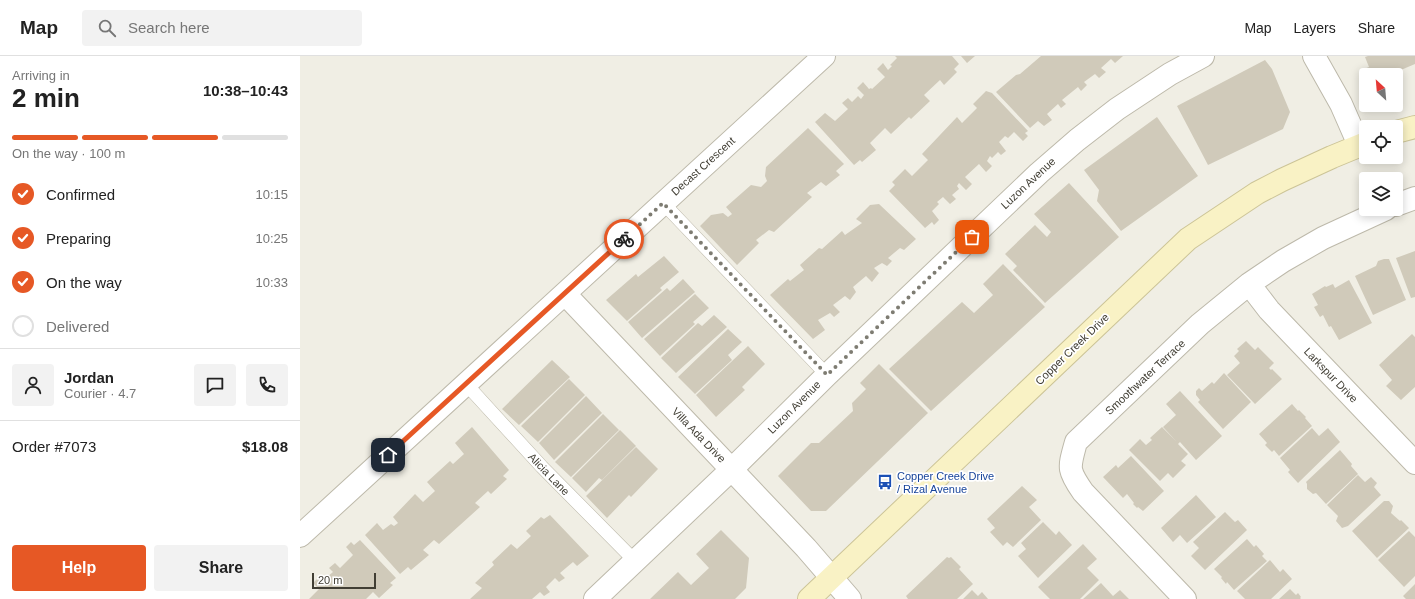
<!DOCTYPE html>
<html lang="en">
<head>
<meta charset="utf-8">
<style>
  :root { --surface:#fff; --page:#f2f2f2; --text:#222; --muted:#767676; --line:#e0e0e0; --accent:#e65825 }
  body { margin:0; font-family:Helvetica,sans-serif; background:var(--page); color:var(--text); height:100vh; display:flex; flex-direction:column; font-size:15px; white-space:nowrap }
  * { box-sizing:border-box; margin:0 }
  p { font-size:13px; color:var(--muted) }
  .icon { flex:none; width:22px; height:22px; fill:none; stroke:currentColor; stroke-width:2; stroke-linecap:round; stroke-linejoin:round }
  .map { position:relative; flex:1; overflow:hidden }
  .side { display:flex; flex-direction:column; background:var(--surface); width:300px }
  .side>* { flex:none }
  .needle { width:26px; rotate:334deg }
  .controls { position:absolute; left:1059px; top:12px; display:grid; gap:8px }
  .controls a { display:grid; place-items:center; width:44px; height:44px; border-radius:4px; background:var(--surface); box-shadow:0 2px 10px #0003; font-size:20px }
  .scale { position:absolute; left:12px; bottom:10px; width:64px; box-sizing:border-box; padding-left:4px; border:2px solid #413e34; border-top:0; font-size:11px; line-height:14px; white-space:nowrap; color:#413e34; -webkit-text-stroke:3px #fff; paint-order:stroke }
  .pin { position:absolute; display:grid; place-items:center; width:34px; height:34px; color:#fff; margin:-17px; border-radius:8px; box-shadow:0 2px 6px #0006 }
  .courier { position:absolute; display:grid; place-items:center; width:40px; height:40px; margin:-20px; border:3px solid #e65825; border-radius:50%; background:#fff; color:#222; box-shadow:0 1px 5px #0007 }
  .head em { font-style:normal; font-weight:800 }
  .head div { display:flex; flex-direction:column-reverse }
  .head { display:flex; align-items:center; justify-content:space-between; height:68px; padding:0 12px }
  h1 { font-size:26px; font-weight:800; line-height:30px }
  .bar { display:grid; grid-template-columns:repeat(4,1fr); gap:6px 4px; align-content:center; height:48px; padding:0 12px }
  .bar i { height:5px; border-radius:3px; background:var(--line) }
  .bar .current { background:var(--accent) }
  .bar p { grid-column:span 4 }
  .line { display:flex; align-items:center; gap:10px; padding:0 12px; border-top:1px solid var(--line) }
  .line div { flex:1 }
  .round { display:grid; place-items:center; flex:none; width:42px; height:42px; border-radius:4px; background:var(--page) }
  ol { padding:0 12px; list-style:none }
  li { display:flex; align-items:center; gap:12px; height:44px }
  li p { margin-inline-start:auto }
  li .icon { padding:4px; border-radius:50%; background:var(--accent); color:#fff; stroke-width:4 }
  li:last-child { color:var(--muted) }
  li i { width:22px; height:22px; border:2px solid var(--line); border-radius:50% }
  .button { display:flex; gap:8px; margin-top:auto; padding:8px 12px }
  .button a { flex:1; height:46px; border-radius:4px; background:var(--accent); color:#fff; font-size:16px; font-weight:800; line-height:46px; text-align:center }
  .button a+a { background:var(--page); color:var(--text) }
  header { display:flex; align-items:center; gap:24px; box-sizing:border-box; height:56px; padding:0 20px; background:var(--surface); border-bottom:1px solid var(--line) }
  header strong { font-size:19px }
  nav { display:flex; gap:22px; margin-inline-start:auto; font-size:14px }
  .search { width:280px; height:36px; background:var(--page); display:flex; align-items:center; gap:10px; box-sizing:border-box; padding:0 14px; border-radius:4px; color:var(--muted); font-size:15px }
  main { display:flex; flex:1; min-height:0 }
  .map>svg:first-child { display:block }
  .building { fill:#d0caba }
  .lines { fill:none; stroke-linecap:round; stroke-linejoin:round }
  .lane-casing { stroke:#bdb9aa; stroke-width:14 }
  .street-casing { stroke:#bdb9aa; stroke-width:24 }
  .secondary-casing { stroke:#ccc497; stroke-width:24 }
  .lane { stroke:#fff; stroke-width:13 }
  .street { stroke:#fff; stroke-width:22 }
  .secondary { stroke:#f9f2c5; stroke-width:22 }
  .done { stroke:#7e7c72; stroke-width:4; stroke-dasharray:0 7.2 }
  .route { stroke:#e65825; stroke-width:5 }
  .labels { text-anchor:middle; stroke-width:3.5; stroke-linejoin:round; paint-order:stroke }
  .street-label { font-size:11px; fill:#413e34; stroke:#fff }
  .transit-label { font-size:11px; fill:#164399; stroke:#fff; text-anchor:start }
</style>
</head>
<body>
<header>
<strong>Map</strong>
<div class="search"><svg class="icon" aria-label="search" viewBox="0 0 24 24"><circle cx="10" cy="10" r="6"/><path d="M15 15l6 6"/></svg>Search here</div>
<nav><a>Map</a><a>Layers</a><a>Share</a></nav>
</header>
<main>
<section class="side">
<div class="head"><div><h1>2 min</h1><p>Arriving in</p></div><em>10:38–10:43</em></div>
<div class="bar"><i class="current"></i><i class="current"></i><i class="current"></i><i></i><p>On the way · 100 m</p></div>
<ol>
<li><svg class="icon" aria-label="check" viewBox="0 0 24 24"><path d="M5 12l5 5 9-10"/></svg>Confirmed<p>10:15</p></li>
<li><svg class="icon" aria-label="check" viewBox="0 0 24 24"><path d="M5 12l5 5 9-10"/></svg>Preparing<p>10:25</p></li>
<li><svg class="icon" aria-label="check" viewBox="0 0 24 24"><path d="M5 12l5 5 9-10"/></svg>On the way<p>10:33</p></li>
<li><i></i>Delivered</li>
</ol>
<div class="line" style="height:72px"><a class="round"><svg class="icon" aria-label="person" viewBox="0 0 24 24"><circle cx="12" cy="8" r="4"/><path d="M4 21q1-7 8-7t8 7"/></svg></a><div><b>Jordan</b><p>Courier · 4.7</p></div><a class="round"><svg class="icon" aria-label="chat" viewBox="0 0 24 24"><path d="M4 5h16v11H9l-5 4z"/></svg></a><a class="round"><svg class="icon" aria-label="phone" viewBox="0 0 24 24"><path d="M5 4h4l2 5-3 2q2 4 5 5l2-3 5 2v4C11 20 4 13 5 4z"/></svg></a></div>
<div class="line" style="height:52px"><div>Order #7073</div><b>$18.08</b></div>
<div class="button"><a>Help</a><a>Share</a></div>
</section>
<div class="map">
<svg width="1115" height="543" viewBox="0 0 1115 543">
  <rect width="100%" height="100%" fill="#f0eee4"/>
  <path class="building" d="M595,0H652L659,8L654,13L657,16L644,29L640,24L624,39L630,45L611,63L609,61L591,78L585,72L570,87L576,94L562,106L560,104L554,109L515,66L525,57L535,65L548,53L542,47L548,42L552,46L558,40L561,43L564,39L557,32L563,26L569,33L571,32L572,33L585,21L577,13L583,7L588,14L592,10L590,9L597,2Z
    M661,0H675L667,7Z
    M741,0H823L815,7L811,3L801,12L806,16L799,22L795,18L784,26L787,29L781,35L778,31L762,44L766,48L761,52L758,48L747,58L752,64L744,70L738,65L730,72L696,36L716,19L720,18Z
    M1068,0H1115V8L1089,19H1066V30L1059,15L1069,11L1065,1Z
    M965,4L972,13L990,56L983,73L908,109L877,50Z
    M686,35L692,37L728,75L725,77L728,80L723,85L714,76L708,82L705,80L699,86L706,95L701,99L698,96L692,102L690,100L687,105L692,110L686,116L679,108L665,121L672,128L666,134L659,127L657,130L659,133L652,139L656,143L650,148L643,141L637,146L639,148L632,155L639,164L634,169L632,166L625,172L589,135L595,129L592,126L605,113L612,120L628,104L622,98L657,61L662,67L677,52L673,48Z
    M857,61L898,120L821,175L797,145L799,134L784,114Z
    M508,72L544,108L536,115L540,119L526,130L521,126L507,137L512,141L474,176L469,174L456,184L459,187L437,209L400,170L411,159L423,157L428,161L432,158L426,151L451,129L461,131L467,125L465,120L466,111Z
    M769,127L819,181L745,247L713,214L717,210L705,198L735,169L747,181L751,176L734,158Z
    M579,148L616,183L604,194L600,192L588,202L592,205L587,210L582,207L574,212L579,217L572,226L566,220L553,231L556,236L550,244L545,240L533,249L540,256L534,261L530,257L518,264L525,274L513,283L470,239L488,223L490,225L504,214L500,209L519,192L522,193L542,175L545,179L562,167L556,163L570,149Z
    M1115,195V241L1111,242L1096,202Z
    M364,200L379,216L360,232L362,234L327,265L306,244L336,218L338,221Z
    M1084,203H1089L1106,244L1073,259L1055,220L1076,210L1078,205Z
    M703,208L745,251L631,355L589,313L662,246L674,257L693,239L683,228Z
    M383,223L395,236L342,282L328,266L367,232L370,235Z
    M1049,224L1072,267L1039,284L1031,270L1029,271L1023,259L1020,261L1014,251L1018,249L1012,238L1025,230L1026,231L1033,228L1035,232Z
    M395,238L409,252L393,266L395,268L360,300L344,283Z
    M414,259L427,271L376,317L361,302L398,267L402,270Z
    M428,273L442,286L428,299L432,304L395,338L378,321Z
    M1112,278L1115,281V331L1101,344L1086,330L1092,324L1079,309Z
    M946,285L955,294L958,291L974,307L969,312L971,314L972,313L982,323L955,348L927,319L940,307L934,300L939,295L937,293Z
    M448,290L465,308L442,331L445,334L416,361L396,339Z
    M252,304L270,321L219,369L202,353Z
    M579,308L628,357L526,455H511L478,420L511,387H519L553,355L552,347L566,333L560,327Z
    M924,317L951,346L923,373L898,346L900,344L896,339V335L899,332L902,335L912,326L914,328Z
    M269,323L285,339L238,386L221,370Z
    M880,335L922,380L896,404L880,386L878,388L888,398L881,405L886,409L873,422L868,417L860,425L829,394L840,383L846,389L852,384L850,382L862,371L876,385L863,371L876,359L866,348Z
    M286,340L302,357L254,404L239,387Z
    M992,348L998,355L999,354L1006,361L1005,362L1012,370L979,400L974,394L972,396L965,389L967,387L959,378Z
    M303,358L319,374L271,421L255,406Z
    M172,371L209,414L203,420L207,423L191,438L188,435L175,447L180,451L139,488L134,484L123,494L129,499L111,514L108,511L100,518L65,479L77,467L83,474L91,468L94,470L98,467L93,461L115,438L123,446L135,435L127,426L150,405L153,408L164,398L155,387Z
    M1012,372L1019,380L1028,372L1040,386L998,427L988,416L990,414L980,402Z
    M320,374L336,390L302,424L299,422L286,436L272,422Z
    M336,391L358,413L331,441L329,439L307,462L286,440Z
    M1040,394L1052,408L1051,410L1058,418L1026,448L1016,437L1013,438L1007,433V428L1006,426Z
    M831,400L864,435L843,455L838,451L837,452L833,448L834,447L827,438L823,442L803,421L816,409L818,412Z
    M1058,419L1065,426L1071,421L1077,427L1074,431L1081,439L1048,470L1042,472L1036,465L1038,460L1027,449Z
    M722,430L737,444L729,451L741,464L713,491L707,486L703,490L690,476L695,472L687,463Z
    M896,439L916,461L887,487L880,479L873,486L861,472Z
    M1084,445H1089L1093,450L1091,457L1100,465L1101,464L1109,472L1077,502L1052,475Z
    M925,456L935,466L938,464L947,474L905,514L891,500L899,492L893,486Z
    M250,459L289,500L277,510L273,506L260,517L265,522L259,526L255,522L246,531L250,536L244,540L240,536L232,543H170L182,532L175,527L194,509L192,506L211,488L217,493L231,480L226,475L241,461L244,463Z
    M743,466L756,479L759,475L772,489L738,522L718,500L726,493L721,487Z
    M421,474L449,502L446,532L435,543H350L378,516L391,529L409,512L396,498Z
    M1109,475L1115,481V520L1104,531L1078,504Z
    M947,483L954,491L956,489L964,498L962,500L967,505L934,534L927,526L926,528L921,522L922,521L914,513Z
    M60,484L96,522L90,527L93,529L79,542L73,536L66,543H9L19,533L13,527L19,521L25,528L30,523L27,521L33,516L29,512L35,507L40,512L53,499L46,491L51,486L54,489Z
    M783,488L797,503L787,512L799,524L780,543H750L738,531Z
    M647,501L649,502L651,501L661,511L659,513L673,528L657,543H608L606,540Z
    M970,504L980,516L983,513L992,523L971,543H945L937,535Z
    M801,527L813,540L820,534L829,543H783Z
    M1115,528V543H1106L1103,540Z
    M990,533L996,539L998,537L1001,541L1000,542L1001,543H979Z
    M672,534L678,540L682,536L688,543H663Z"/>
  <g class="lines">
    <defs>
      <path id="lane" d="M363,147L527,319
        M166,328L242,411L335,505"/>
      <path id="street" d="M1014,0L1041,48L1059,89
        M1096,149L1115,142
        M949,228L969,254L1115,407
        M265,238L506,492L550,543
        M0,480L524,0
        M295,543L432,413L527,319L739,117L777,84L817,53L870,18L903,0
        M885,543L783,436C767,413 769,412 776,386L900,268L949,228L983,205L1023,182L1086,153"/>
      <path id="secondary" d="M1096,76L1115,71
        M509,543L888,183L957,137L982,124L1032,101L1066,87"/>
    </defs>
    <use href="#lane" class="lane-casing"/>
    <use href="#street" class="street-casing"/>
    <use href="#secondary" class="secondary-casing"/>
    <use href="#lane" class="lane"/>
    <use href="#street" class="street"/>
    <use href="#secondary" class="secondary"/>
  </g>
  <g class="lines">
    <path class="done" d="M324,183L363,147L527,319L672,181"/>
    <path class="route" d="M88,399L324,183"/>
  </g>
  <defs>
    <symbol id="bus-bare" viewBox="-9 -9 18 18"><path d="M-5-6H5V4H4V6H2V4H-2V6H-4V4H-5ZM-3.5-4V0h7V-4ZM-3.5 1.2v1.5H-2V1.2ZM2 1.2v1.5H3.5V1.2Z" fill="#1a4fb4" stroke="#fff" stroke-width="2.5" paint-order="stroke"/></symbol>
  </defs>
  <g fill-rule="evenodd">
    <use href="#bus-bare" x="574" y="415" width="22" height="22"/>
  </g>
  <g class="labels">
    <g class="street-label">
      <text transform="translate(403 110) rotate(-42)" y="4">Decast Crescent</text>
      <text transform="translate(728 127) rotate(-43)" y="4">Luzon Avenue</text>
      <text transform="translate(772 293) rotate(-44)" y="4">Copper Creek Drive</text>
      <text transform="translate(1031 319) rotate(46)" y="4">Larkspur Drive</text>
      <text transform="translate(845 321) rotate(-43)" y="4">Smoothwater Terrace</text>
      <text transform="translate(494 351) rotate(-45)" y="4">Luzon Avenue</text>
      <text transform="translate(399 379) rotate(46)" y="4">Villa Ada Drive</text>
      <text transform="translate(249 418) rotate(46)" y="4">Alicia Lane</text>
    </g>
    <g class="transit-label">
      <text x="597" y="424">Copper Creek Drive<tspan x="597" dy="13">/ Rizal Avenue</tspan></text>
    </g>
  </g>
</svg>
<div class="controls">
<a><svg class="needle" viewBox="-14 -14 28 28"><path d="M0-13l5 13h-10z" fill="#e53935"/><path d="M0 13l5-13h-10z" fill="#767676"/></svg></a>
<a><svg class="icon" aria-label="locate" viewBox="0 0 24 24"><circle cx="12" cy="12" r="6"/><path d="M12 2v4M12 18v4M2 12h4M18 12h4"/></svg></a>
<a><svg class="icon" aria-label="layers" viewBox="0 0 24 24"><path d="M12 4l9 5-9 5-9-5zM3 14l9 5 9-5"/></svg></a>
</div>
<div class="scale">20 m</div>
<div class="pin" style="left:672px;top:181px;background:#ea580c"><svg class="icon" aria-label="bag" viewBox="0 0 24 24"><path d="M5 8h14l-1 12H6zM9 8a3 3 0 0 1 6 0"/></svg></div>
<div class="pin" style="left:88px;top:399px;background:#1f2937"><svg class="icon" aria-label="home" viewBox="0 0 24 24"><path d="M3 11l9-7 9 7M6 9v11h12V9"/></svg></div>
<div class="courier" style="left:324px;top:183px"><svg class="icon" aria-label="bike" viewBox="0 0 24 24"><circle cx="6" cy="16" r="4"/><circle cx="18" cy="16" r="4"/><path d="M6 16l4-8h5l3 8M10 8l3 8H6M13 5h3"/></svg></div>
</div>
</main>
</body>
</html>
